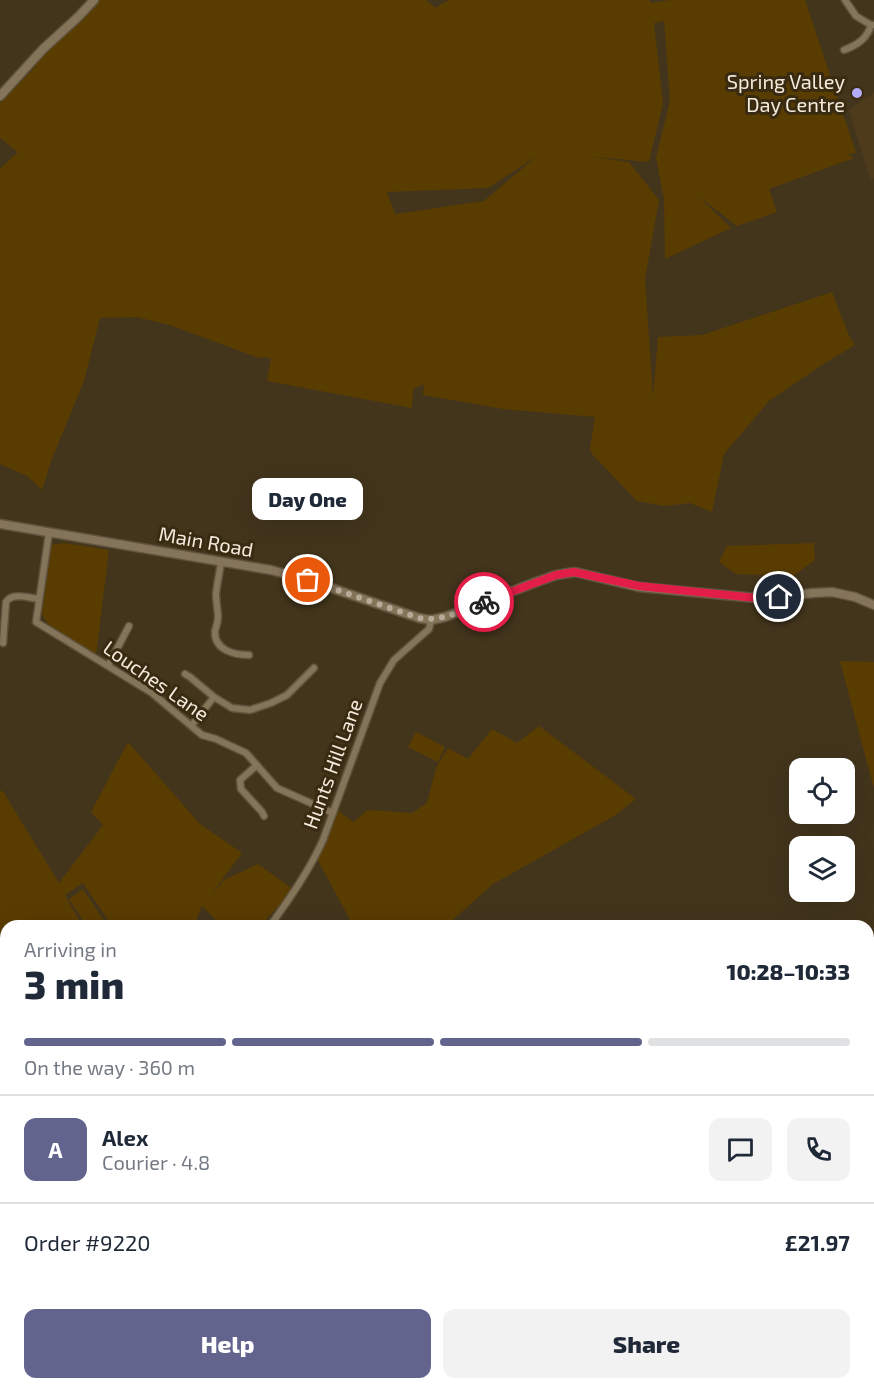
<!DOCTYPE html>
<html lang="en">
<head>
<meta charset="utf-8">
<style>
  :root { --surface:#fff; --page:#f2f2f3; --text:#1f2937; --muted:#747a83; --line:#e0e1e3; --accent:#62648e }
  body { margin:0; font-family:"Exo 2",sans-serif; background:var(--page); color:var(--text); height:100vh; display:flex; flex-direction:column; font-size:22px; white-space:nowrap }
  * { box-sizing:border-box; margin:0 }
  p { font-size:20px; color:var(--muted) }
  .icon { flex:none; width:33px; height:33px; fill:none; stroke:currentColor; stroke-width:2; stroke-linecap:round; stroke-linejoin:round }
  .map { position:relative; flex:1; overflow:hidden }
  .details { position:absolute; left:0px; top:920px; width:874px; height:470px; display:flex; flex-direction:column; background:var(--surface); border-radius:18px 18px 0 0; box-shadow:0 6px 24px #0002 }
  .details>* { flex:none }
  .controls { position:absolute; left:789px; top:758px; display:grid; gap:12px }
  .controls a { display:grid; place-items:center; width:66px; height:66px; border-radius:12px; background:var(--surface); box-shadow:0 6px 24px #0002; font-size:30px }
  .pin { position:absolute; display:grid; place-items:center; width:51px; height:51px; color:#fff; margin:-26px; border:3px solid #fff; border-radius:50%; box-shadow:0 2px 6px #0007 }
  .courier { position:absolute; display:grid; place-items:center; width:60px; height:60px; margin:-30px; border:4px solid #e11d48; border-radius:50%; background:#fff; color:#222; box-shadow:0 2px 8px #0007 }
  .bubble { position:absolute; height:42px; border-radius:12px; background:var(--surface); box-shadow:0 6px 24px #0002; font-size:20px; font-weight:800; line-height:42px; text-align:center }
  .head em { font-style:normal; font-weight:800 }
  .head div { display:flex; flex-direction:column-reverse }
  .head { display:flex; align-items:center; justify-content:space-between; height:102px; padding:0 24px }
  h1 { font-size:39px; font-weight:800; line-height:45px }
  .bar { display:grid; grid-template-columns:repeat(4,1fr); gap:9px 6px; align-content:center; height:72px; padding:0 24px }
  .bar i { height:8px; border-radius:4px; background:var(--line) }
  .bar .active { background:var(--accent) }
  .bar p { grid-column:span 4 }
  .line { display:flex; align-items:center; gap:15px; padding:0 24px; border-top:2px solid var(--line) }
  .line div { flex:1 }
  .round { display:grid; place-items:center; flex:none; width:63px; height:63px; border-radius:12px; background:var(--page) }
  .cta { display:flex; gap:12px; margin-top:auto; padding:12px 24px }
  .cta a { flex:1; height:69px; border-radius:12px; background:var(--accent); color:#fff; font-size:24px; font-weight:800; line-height:69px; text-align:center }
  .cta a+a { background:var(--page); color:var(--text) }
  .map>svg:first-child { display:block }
  .built { fill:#4e3b1b }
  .green { fill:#593c00; fill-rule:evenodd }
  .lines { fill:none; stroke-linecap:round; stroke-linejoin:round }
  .minor-casing { stroke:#5f523c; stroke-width:9 }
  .tertiary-casing { stroke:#5f523c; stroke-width:11 }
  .minor { stroke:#847459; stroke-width:6 }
  .tertiary { stroke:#847459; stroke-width:8 }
  .done { stroke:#b6ab99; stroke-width:6; stroke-dasharray:0 10.8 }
  .route { stroke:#e11d48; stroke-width:8 }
  .poi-dot { fill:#b4acf9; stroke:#392a12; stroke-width:2 }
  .labels { text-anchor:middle; stroke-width:6; stroke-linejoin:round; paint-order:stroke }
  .poi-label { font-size:20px; fill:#f4ebdc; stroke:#392a12; text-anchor:end }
  .street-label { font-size:20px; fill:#f4ebdc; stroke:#392a12 }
</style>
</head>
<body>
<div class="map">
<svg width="874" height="1388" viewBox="0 0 874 1388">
  <rect width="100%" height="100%" fill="#43351c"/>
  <path class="built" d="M874,93V178L870,179L849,110Z
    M310,1383H350L355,1388H302Z"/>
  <path class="green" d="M99,0H426L435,8L449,0H649L651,3L671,0H805L856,153L848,154L854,158L769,189L777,212L737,226L698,196L731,228L665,259L664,199L656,158L670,101L664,21L654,23L663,103L649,162L585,156L629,162L659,200L645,279L653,397L658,337L702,335L832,292L850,338L855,345L822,365L769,401L724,454L712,512L690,503L664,506L637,501L592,454L590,448L595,417L503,409L423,395L424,384L413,389L412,408L267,381L271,359L264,357L259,358L170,325L136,317L100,318L84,381L51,461L42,490L27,476L0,464V169L18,152L0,138V103L35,67L44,52L84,17ZM537,156L484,201L395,214L387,192L488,188Z
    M64,543L109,550L96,656L49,626L42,614L51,545Z
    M814,543L815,560L793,576L736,574L719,562L727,546Z
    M840,661L874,662V789Z
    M539,726L636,799L614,816L493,884L447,925H353L317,859L336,812L339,811L353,822L368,810L412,813L427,803L436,768L448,748L468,759L492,729L517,743Z
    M416,732L445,747L438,762L408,747Z
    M128,742L200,824L242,853L210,896L224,880L258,864L294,890L261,925H221L202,906L195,924L196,925L112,926L83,883L65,895L82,925L6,926V992L0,981V790L4,793L59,883L103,825L91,812Z
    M83,889L107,925H86L69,899Z
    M0,1067L6,1074V1265H1L0,1263Z
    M0,1372H6V1383H139L142,1388H0Z
    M366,1383H834L839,1388H372Z"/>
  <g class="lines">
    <defs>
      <path id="minor" d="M845,0L856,16L871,25H874
        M844,50C857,45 867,39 871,25
        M49,533L36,622L152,693L202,735L216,739L246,753L277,788L333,813
        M221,561C220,572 217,583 216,594C216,602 218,610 218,617C218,622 216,627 215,631C214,650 234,655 249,655
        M3,643L6,602C13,592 28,598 39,599
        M108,666L129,626
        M185,674L190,677L214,697
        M191,726L214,697L232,708L250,710L271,703L287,695L314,668
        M257,765L240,780L241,789L262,812L264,816
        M270,926C290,898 309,871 323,840L380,683L394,660L429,629L431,620
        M150,1383L152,1388"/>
      <path id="tertiary" d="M0,96L43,49L78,17L94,0
        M0,524L271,570L308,580L419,618L431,620L445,617L539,581L556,575L575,572L639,587L756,598L779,597L813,593L832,592L855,597L874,605"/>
    </defs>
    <use href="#minor" class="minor-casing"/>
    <use href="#tertiary" class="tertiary-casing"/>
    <use href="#minor" class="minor"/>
    <use href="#tertiary" class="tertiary"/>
  </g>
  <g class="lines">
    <path class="done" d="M308,580L419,618C442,622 463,610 484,602"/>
    <path class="route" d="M484,602L556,575L574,572L639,586L756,598L779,597"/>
  </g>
  <circle class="poi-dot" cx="857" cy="93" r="6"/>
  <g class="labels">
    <g class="poi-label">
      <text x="845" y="89">Spring Valley<tspan x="845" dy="23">Day Centre</tspan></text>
    </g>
    <g class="street-label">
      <text transform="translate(206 542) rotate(10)" y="7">Main Road</text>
      <text transform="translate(156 681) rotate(35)" y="7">Louches Lane</text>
      <text transform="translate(333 764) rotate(-70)" y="7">Hunts Hill Lane</text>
    </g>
  </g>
</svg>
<div class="controls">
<a><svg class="icon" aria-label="locate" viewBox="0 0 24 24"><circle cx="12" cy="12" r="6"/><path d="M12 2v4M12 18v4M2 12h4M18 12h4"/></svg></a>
<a><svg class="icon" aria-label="layers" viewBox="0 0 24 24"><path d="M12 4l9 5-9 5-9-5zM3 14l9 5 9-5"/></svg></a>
</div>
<div class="pin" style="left:308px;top:580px;background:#ea580c"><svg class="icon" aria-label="bag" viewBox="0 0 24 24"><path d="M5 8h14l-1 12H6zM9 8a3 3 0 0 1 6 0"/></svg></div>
<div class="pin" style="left:779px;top:597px;background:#1f2937"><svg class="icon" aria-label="home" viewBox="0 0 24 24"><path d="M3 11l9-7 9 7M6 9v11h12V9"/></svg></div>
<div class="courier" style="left:484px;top:602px"><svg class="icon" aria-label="bike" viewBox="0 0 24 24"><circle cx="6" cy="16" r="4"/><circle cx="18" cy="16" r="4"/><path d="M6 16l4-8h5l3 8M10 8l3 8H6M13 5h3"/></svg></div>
<div class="bubble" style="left:252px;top:478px;width:111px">Day One</div>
<section class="details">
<div class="head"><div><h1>3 min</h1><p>Arriving in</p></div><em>10:28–10:33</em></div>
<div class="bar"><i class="active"></i><i class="active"></i><i class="active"></i><i></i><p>On the way · 360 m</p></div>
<div class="line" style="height:108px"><b class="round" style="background:var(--accent);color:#fff">A</b><div><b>Alex</b><p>Courier · 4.8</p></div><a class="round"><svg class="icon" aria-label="chat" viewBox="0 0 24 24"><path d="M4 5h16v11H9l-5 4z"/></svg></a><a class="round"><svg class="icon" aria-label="phone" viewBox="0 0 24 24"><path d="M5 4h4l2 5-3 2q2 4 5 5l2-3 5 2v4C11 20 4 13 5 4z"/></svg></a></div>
<div class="line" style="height:78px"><div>Order #9220</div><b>£21.97</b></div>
<div class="cta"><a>Help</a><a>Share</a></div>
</section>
</div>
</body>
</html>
